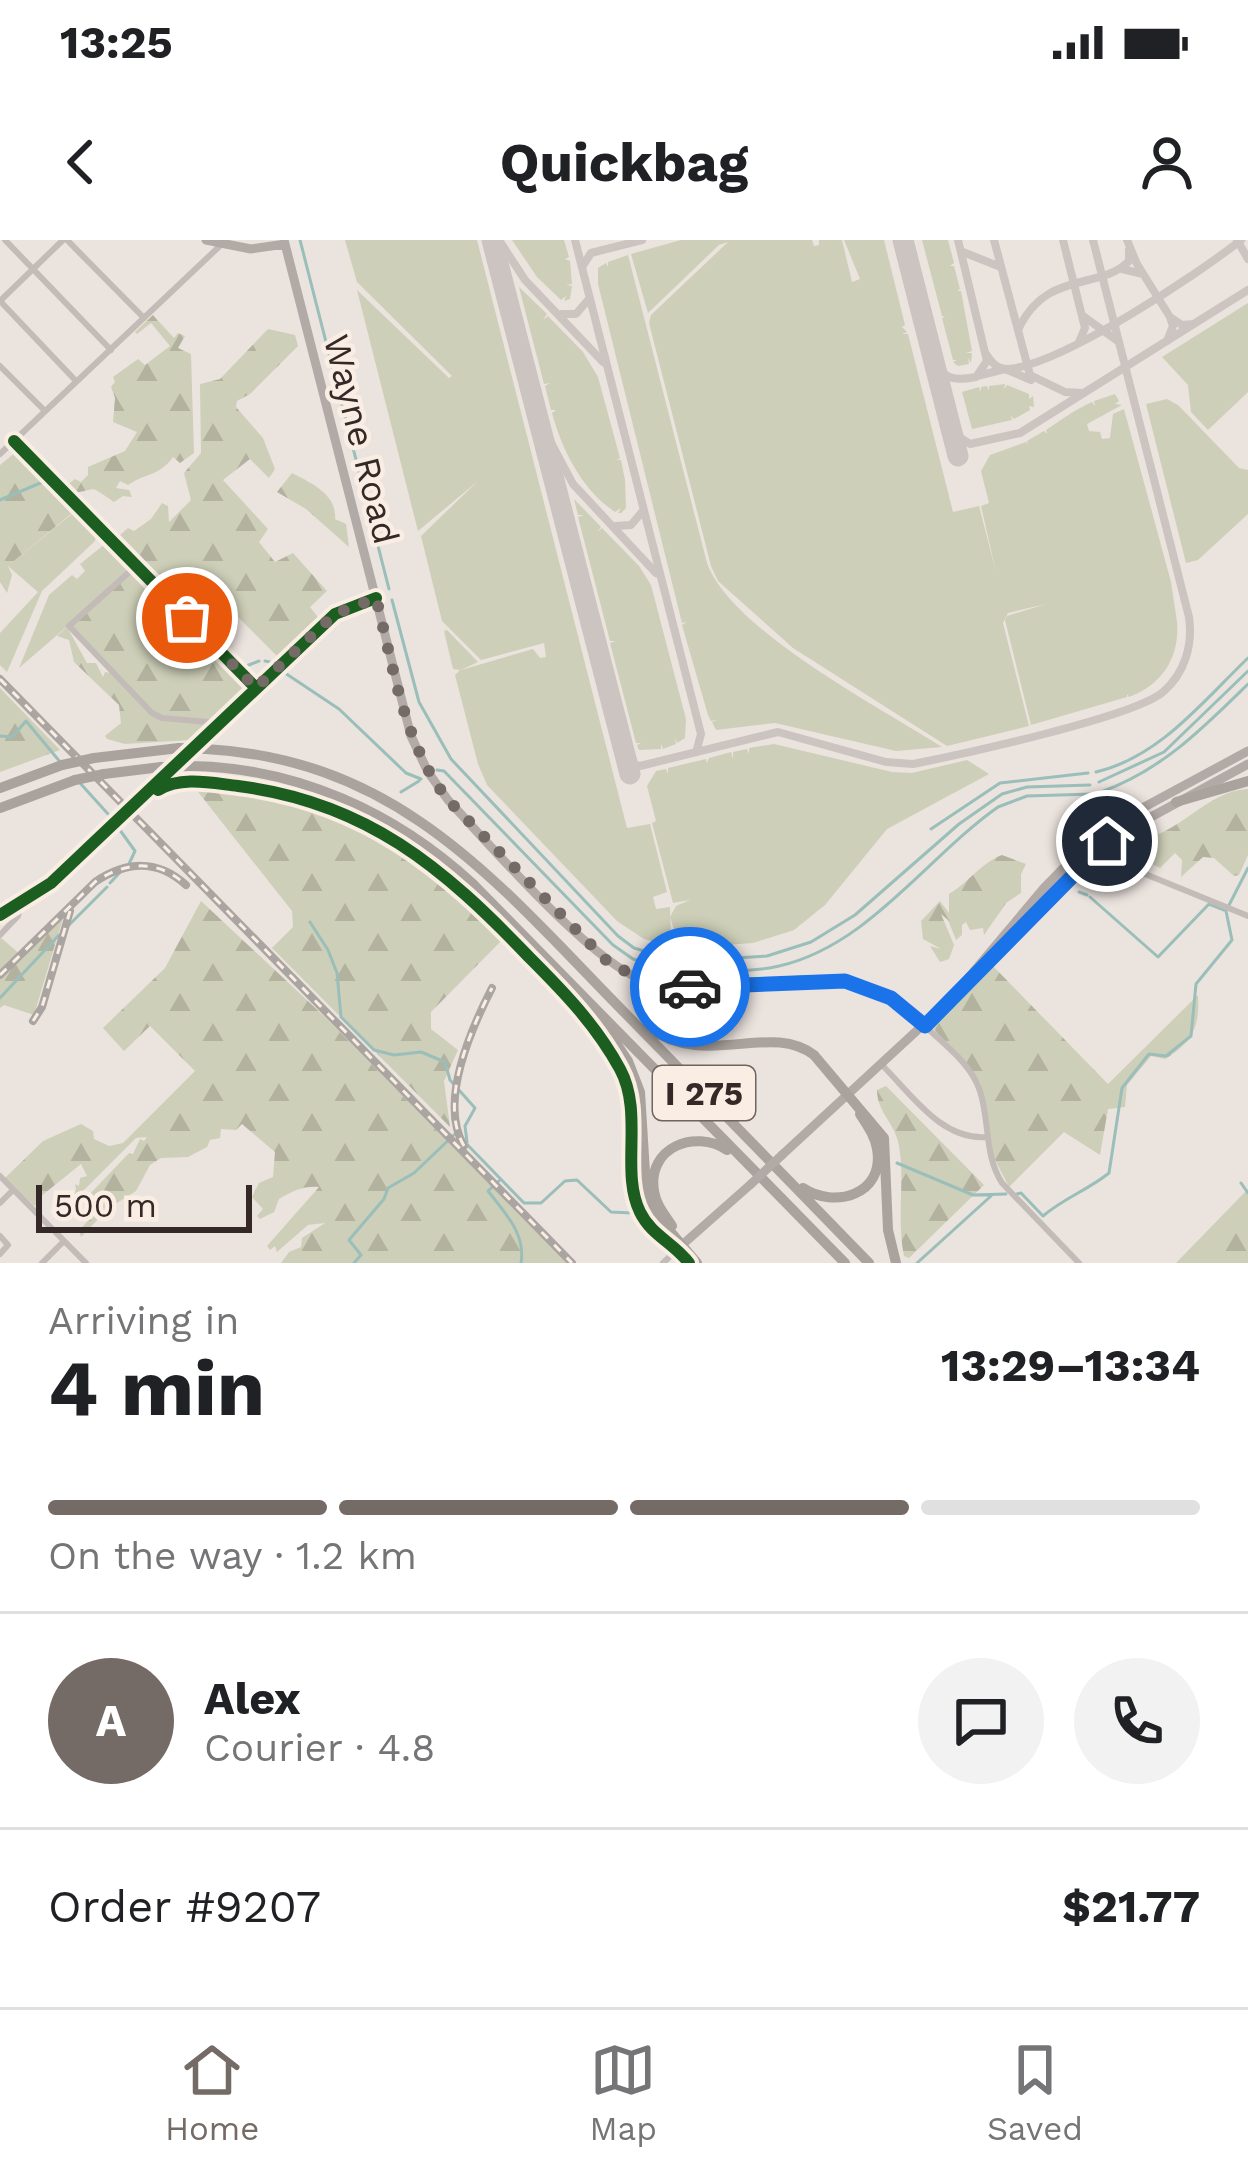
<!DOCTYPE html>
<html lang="en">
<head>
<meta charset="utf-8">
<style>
  :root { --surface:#fff; --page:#f2f2f2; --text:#202124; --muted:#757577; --line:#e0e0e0; --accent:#746a66 }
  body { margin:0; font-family:"Work Sans",sans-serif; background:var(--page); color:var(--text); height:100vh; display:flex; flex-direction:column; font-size:45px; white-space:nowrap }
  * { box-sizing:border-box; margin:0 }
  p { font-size:39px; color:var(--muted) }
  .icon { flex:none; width:66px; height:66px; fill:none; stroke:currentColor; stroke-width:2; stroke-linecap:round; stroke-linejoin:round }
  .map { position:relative; height:1023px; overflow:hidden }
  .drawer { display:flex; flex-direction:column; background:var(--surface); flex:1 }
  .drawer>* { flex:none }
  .scale { position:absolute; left:36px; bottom:30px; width:216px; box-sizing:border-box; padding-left:12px; border:6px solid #342926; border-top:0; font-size:33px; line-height:42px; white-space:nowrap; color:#342926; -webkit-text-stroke:9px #f9ede4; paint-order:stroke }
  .pin { position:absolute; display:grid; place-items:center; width:102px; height:102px; color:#fff; margin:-51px; border:6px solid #fff; border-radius:50%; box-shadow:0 3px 12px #0007 }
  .courier { position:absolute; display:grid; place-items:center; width:120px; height:120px; margin:-60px; border:9px solid #1a73e8; border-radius:50%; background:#fff; color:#222; box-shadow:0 3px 15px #0007 }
  .summary em { font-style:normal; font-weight:700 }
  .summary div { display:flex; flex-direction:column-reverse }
  .summary { display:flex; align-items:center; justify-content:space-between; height:204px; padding:0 48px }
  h1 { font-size:78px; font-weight:700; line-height:90px }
  .bar { display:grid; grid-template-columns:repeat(4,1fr); gap:18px 12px; align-content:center; height:144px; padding:0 48px }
  .bar i { height:15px; border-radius:9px; background:var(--line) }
  .bar .on { background:var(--accent) }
  .bar p { grid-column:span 4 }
  .line { display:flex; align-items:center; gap:30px; padding:0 48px; border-top:3px solid var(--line) }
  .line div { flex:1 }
  .round { display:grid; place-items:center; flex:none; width:126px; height:126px; border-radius:63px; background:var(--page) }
  .status { display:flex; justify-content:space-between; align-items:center; height:84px; padding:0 60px; background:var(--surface); direction:ltr }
  .status svg { height:33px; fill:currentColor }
  header { display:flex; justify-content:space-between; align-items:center; height:156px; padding:0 48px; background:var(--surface); font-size:54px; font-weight:700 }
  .dock { display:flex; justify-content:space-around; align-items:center; height:168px; border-top:3px solid var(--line); background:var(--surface); font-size:33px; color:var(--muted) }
  .dock a { display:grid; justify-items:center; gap:6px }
  .dock .on { color:var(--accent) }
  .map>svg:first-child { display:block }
  .grass { fill:#cecfb8 }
  .forest { fill:url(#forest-firs) }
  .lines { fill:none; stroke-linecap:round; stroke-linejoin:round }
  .stream { stroke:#9abeba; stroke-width:3 }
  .taxiway { stroke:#cbc4c0; stroke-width:8 }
  .runway { stroke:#cbc4c0; stroke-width:21 }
  .minor { stroke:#c3bbb7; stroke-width:6 }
  .major { stroke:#b2aaa6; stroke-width:9 }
  .highway { stroke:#aaa29d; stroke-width:10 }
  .rail-casing { stroke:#aba5a2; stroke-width:8 }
  .rail { stroke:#f9ede4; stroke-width:3; stroke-dasharray:9; stroke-linecap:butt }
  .major-bridge { stroke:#b2aaa6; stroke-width:9 }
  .highway-bridge { stroke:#aaa29d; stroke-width:10 }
  .cycleway-casing { stroke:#f9ede4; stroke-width:20 }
  .cycleway { stroke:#1b5e20; stroke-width:12 }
  .done { stroke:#746a66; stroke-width:12; stroke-dasharray:0 21.6 }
  .route { stroke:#1a73e8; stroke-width:15 }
  .labels { text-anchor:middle; stroke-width:9; stroke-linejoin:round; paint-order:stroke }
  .shield { fill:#f9ede4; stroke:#6f645f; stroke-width:3 }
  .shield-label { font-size:33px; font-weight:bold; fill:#342926 }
  .street-label { font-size:36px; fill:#342926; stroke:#f9ede4 }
</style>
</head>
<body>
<div class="status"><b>13:25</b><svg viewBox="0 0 49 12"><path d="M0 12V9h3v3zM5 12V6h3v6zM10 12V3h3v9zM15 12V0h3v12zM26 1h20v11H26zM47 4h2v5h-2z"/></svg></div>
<header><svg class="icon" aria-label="back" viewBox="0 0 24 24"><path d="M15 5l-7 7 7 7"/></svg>Quickbag<svg class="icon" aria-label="person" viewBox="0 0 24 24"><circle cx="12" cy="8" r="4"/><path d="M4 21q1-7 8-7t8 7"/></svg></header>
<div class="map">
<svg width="1248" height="1023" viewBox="0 0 1248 1023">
  <defs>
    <pattern id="forest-firs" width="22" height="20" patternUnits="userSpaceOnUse" patternTransform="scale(3)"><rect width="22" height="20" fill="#cecfb8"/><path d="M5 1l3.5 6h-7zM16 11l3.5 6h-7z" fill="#b2b29e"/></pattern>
  </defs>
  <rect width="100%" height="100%" fill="#ebe3de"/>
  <path class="grass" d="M345,0H477L627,588L650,584L667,652L653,657L656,669L670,667L671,707L644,699L617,681L487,545L478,524L455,435L460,430L453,429L444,391L447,390L478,422L461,430L533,409L540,418L546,417L544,403L481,420L442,381L421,296L478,241L418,291L357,50L449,138L452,136L357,42Z
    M512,0H564L569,17L565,19L570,21L572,44L566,45L572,46L570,59L564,61L566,56L561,60L537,37Z
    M681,0H812L814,6L819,5V0H842L852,42L860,39L844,0H884L905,85L902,87L907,92L902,94H908L953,272L979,266L996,332L981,266L989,263L981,231L990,215L1026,202L1028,205L1027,201L1044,191L1047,194L1046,190C1066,177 1071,172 1092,162L1095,166L1094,161L1115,154L1119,161L1115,164L1122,165L1087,184L1089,191L1100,192L1102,199L1110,198L1113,174L1124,169L1171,342L1177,382C1180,417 1162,445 1129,457L1127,454V457L1031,485L1005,380L1007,376L1046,364L1008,373L1003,383L1029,486L947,506L793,408L718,341L711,326L649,83L651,75L728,2L719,5L648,73L631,14Z
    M922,0H948L954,23L950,26H954L960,49L957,51H961L972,111L966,113H972L971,123L968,118L969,124L958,126L953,122L957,120H953L942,78L945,77L942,76Z
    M628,15L707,323C731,390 881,468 942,507L896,511L775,483L716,490L712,482L717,480L711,481L708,475L682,385L687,382L682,383L598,44V28L606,23L608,27V22Z
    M519,47L547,74L543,80L548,76L583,112L598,137L620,218L617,220H621L625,240L626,268L621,273H618L621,268L615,272C582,250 562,210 552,173L556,170H551L545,146L550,143L544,144Z
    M1248,63V152L1208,190L1191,172L1188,145L1162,117Z
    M1005,144L1004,149L1007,145L1029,154V159L1033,156L1034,167L1029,166L1030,170L1014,179L1011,176L1012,180L972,189L962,152L979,147L981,152V147L987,146L989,151V146Z
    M1167,159L1178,165L1239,228L1248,230V274L1198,320L1186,323L1146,164Z
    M574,259L601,287L597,292L602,288L639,326L651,345L686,479L685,498L677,503L675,497L676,504L663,509L661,504V509L639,510L637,505L641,503H636L610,403L616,401H610L578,277L584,275H578Z
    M73,273L96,296L95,301L42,351L7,432L0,425V393L38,352L8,326Z
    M105,304L130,332L19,428L49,355L72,335L77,339L85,331L80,324Z
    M774,504L892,532L912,533L967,520L989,534L887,589L825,665L794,690L753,703L680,708L670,677L676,666L690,660L673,663L652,583L656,581L647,546L656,531L666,529L668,534V528L706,519L707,523L709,518L731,512L733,519V512L747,509L749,514V508Z"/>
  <path class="forest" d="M153,75L174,98L178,93L185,96L178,108L191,114L194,213L180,223L173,217C160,236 145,233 128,245L120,241L116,248L129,250L132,257L123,256L114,262C86,243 100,250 72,253L64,247L75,239L81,242L88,235V227L125,211L137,192L113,182L115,158L111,147L115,142L113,137L138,119L145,125L170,106L151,83L137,94L135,92Z
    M268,89L295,95L298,106L250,154L237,161L236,167L263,198L275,229L269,238L250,219L223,240L268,289L259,302L275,322L293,313L327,351L310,367L320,380L283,418L276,415L213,352L190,373L132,318L119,296L128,288L134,291L151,279L162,263L168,266L169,282L191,260L184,233L201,213L200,144L220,139Z
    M16,212L104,298L100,301L72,273L8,326L12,335L7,353L0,342V225Z
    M292,233C311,243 337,254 335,279L346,284L349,307L306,269L277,252Z
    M133,330L250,446L191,500L125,504L107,499L105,496L121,483L119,465L74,422L69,400L57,396L67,387L87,423H96L103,437L105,432L111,433L72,385Z
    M0,448L60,510L0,532Z
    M191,543C212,546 234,547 255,550C358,567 435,624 505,697L431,772V789L458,810L444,841L450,887L272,708L293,687L292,671Z
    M1248,549V615L1239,635L1234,636L1214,618L1203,617L1181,637L1182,620L1175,613L1160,628L1136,616L1146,598C1183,590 1208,551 1248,549Z
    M1002,615L1026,624L1021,634V653L1006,663L984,695L983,688L970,690L966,682L962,685V695L956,700L948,680L941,674L954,705L949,719L940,722L930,706L941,709L923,699L921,681L940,661L949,673V654C969,642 981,623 1002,615Z
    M201,661L325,777L567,1023H281L289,1012L301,1007L302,998L325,983L308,985L277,1012L275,1006L270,1010L267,1006L319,947C303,946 293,951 279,959L274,972L260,979L257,976L263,969L252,957L259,943L273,937L275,912L242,884L236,890L221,889L220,898L210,900L207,907L188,917L161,918L150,925L136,951L109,968L81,997L79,991L97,970L96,962L89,964L86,958L129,913L133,914L140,899L144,901L147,897L136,898L71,963L68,959L76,950L75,944L79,946L80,938L87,936L81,924L40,957V966L33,965L5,938L43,901L81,884L93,891L94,899L109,906L123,903L195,831L150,786L124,811L103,788L165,728Z
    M63,678L34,775L4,765L0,768V697L22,716Z
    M991,724L1108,844L1198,755C1200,786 1193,802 1165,819L1151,816L1127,845L1125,867L1108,869L1100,915L1064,892L1009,947L992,914L980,842L932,787Z
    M886,846L984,945L909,1018L904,1016C896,978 906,936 898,901C892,880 877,871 877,850Z
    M1248,949V1023H1176Z"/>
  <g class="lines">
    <path class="stream" d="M300,0L389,349
      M0,260L45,241L111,307
      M114,310L129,327
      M134,332L231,432L236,430
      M392,360L419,462L451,519L618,696L634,708L670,719
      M265,421L270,422
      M244,427L259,421
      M282,431L339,469L406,533L421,539
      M255,442L274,425
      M216,479L250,447
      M0,496L12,497L26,481L61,523
      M193,504L210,484
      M437,530L444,531L613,705L633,719L674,731
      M1096,532C1160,517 1203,461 1248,418
      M1099,542L1164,512L1248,431
      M80,543L108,574
      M401,552L419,541
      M1101,552C1162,530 1202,489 1248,444
      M126,566L150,544
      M119,572L123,569
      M112,579L116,576
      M117,586L135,611L128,626
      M931,589L1000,543L1088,533
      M110,643L125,627
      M1079,652L1087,655
      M1090,657L1158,717L1209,664L1224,670
      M310,682L328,710L337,733L341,777L374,810L394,815L421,812L445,822L450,840L475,868L465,886L467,902
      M62,692L107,647
      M684,721L767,716L811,702L855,675L959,584L1002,554L1027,547L1090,545
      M685,732C716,730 750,733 779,726C868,706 927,617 998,567L1027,556L1092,554
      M0,758L59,695
      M897,923L973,955L1006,954
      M500,940L488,951C505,973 526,994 521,1023
      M1241,943L1248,953
      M1017,954L1021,953L1043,976C1064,958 1088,950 1109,933L1122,848L1149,814L1166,816L1191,796L1196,744L1232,700L1226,671L1248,628
      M354,1023L361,1015L349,1000L384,959L388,948L414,933L456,893L524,963H541L565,941L577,940L611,972L632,973L660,1004H669
      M679,1023L683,1020L685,1023
      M917,1023L991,956"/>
    <path class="taxiway" d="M499,0L525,40L603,122
      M575,0L701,494L697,509
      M994,0L1030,135L1065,152L1081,153
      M1063,0L1085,88L1079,102
      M1127,0L1137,24L1170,77
      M1237,0L1248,19
      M963,12L998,26
      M582,27L591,13L642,0
      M1122,29L1143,34
      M562,74H576L588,60
      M1083,76L1119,102
      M1018,90C1046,29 1100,51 1129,21V10
      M1167,101L1173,86L1170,77L1182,85L1193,84
      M986,114C992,123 997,129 1008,129C1061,125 1197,35 1241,0
      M934,123C946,140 956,141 976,137L987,121L958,0
      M977,136L1005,129L1031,140
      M538,178L573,244L656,333
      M948,180L955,194L970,204L1020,193L1248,50
      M616,286L631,285L642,272
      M625,515L631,524L640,526L778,492L886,522L913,524C959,515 1134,477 1163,452C1185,433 1193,405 1189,377L1093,0"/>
    <path class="runway" d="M492,0L630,534
      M903,0L958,216"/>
    <path class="minor" d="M5,0L111,110
      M67,0L144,78
      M1,60L63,0
      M0,61L76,141
      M0,126L44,170
      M14,201L255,447
      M0,214L224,2
      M136,326L69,386L152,473L162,478L219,483
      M1096,614L1248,676
      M0,675L51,643L335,374L375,359
      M0,695L18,676L21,665
      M925,786C945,805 971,824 980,851C990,882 984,915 1002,943L1079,1023
      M882,825C912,855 942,901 987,897
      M0,936L86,1023
      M0,963L13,950
      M0,996L8,1005L0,1014
      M42,1023L64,1001
      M663,1023L682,1005"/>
    <path class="major" d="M206,0L251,9L285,4
      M284,0L411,496L428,532L448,560C488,603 593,724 643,740C668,748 692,747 717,746C805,742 852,722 925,786
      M1007,703L1107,601L1248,524
      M782,915L949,761L1044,648L1085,606L1122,579L1248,511
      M682,1005L751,944"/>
    <path class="highway" d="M206,509C402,520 499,645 626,774C708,857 788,940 869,1023
      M94,518L179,508
      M189,526C296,527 395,572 473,644L845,1023
      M104,534L161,527
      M0,548L62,525
      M1176,562L1248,541
      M0,568L75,540
      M604,785L628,821L640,852L647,964L697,1023
      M647,787C707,830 769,781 814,815L884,898L888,990L896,1023
      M803,948C834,969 885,955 877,909C875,896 867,885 860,874
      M672,986C665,975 656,965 654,951C647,907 695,889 727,910"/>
    <defs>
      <path id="rail" d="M0,439L572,1023
        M0,735L95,642C126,621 158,619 186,645
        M33,781L42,767L70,671
        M464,906C438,862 471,789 492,748"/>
    </defs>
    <use href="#rail" class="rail-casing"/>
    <use href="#rail" class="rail"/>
    <path class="major-bridge" d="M751,944L782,915"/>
    <path class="highway-bridge" d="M179,508L206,509
      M62,525L94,518
      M161,527L189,526
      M75,540L104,534"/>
    <defs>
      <path id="cycleway" d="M14,201L256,448
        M158,550C182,536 211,543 238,546C366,562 443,627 529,717C564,752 596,785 620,829C644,873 620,932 640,972C651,995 674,1003 689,1023
        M0,675L51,643L335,374L376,358"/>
    </defs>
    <use href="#cycleway" class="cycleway-casing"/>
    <use href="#cycleway" class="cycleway"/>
  </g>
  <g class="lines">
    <path class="done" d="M187,378L256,448L335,374L376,358C394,428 403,502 448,560L609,723L648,742L690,747"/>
    <path class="route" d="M690,747L845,741L891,758L925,786L1107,601"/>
  </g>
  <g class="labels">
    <rect class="shield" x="653" y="826" width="102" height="54" rx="9"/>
    <g class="shield-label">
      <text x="704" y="865">I 275</text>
    </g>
    <g class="street-label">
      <text transform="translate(362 199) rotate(76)" y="13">Wayne Road</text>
    </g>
  </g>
</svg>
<div class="scale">500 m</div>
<div class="pin" style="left:187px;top:378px;background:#ea580c"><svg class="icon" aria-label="bag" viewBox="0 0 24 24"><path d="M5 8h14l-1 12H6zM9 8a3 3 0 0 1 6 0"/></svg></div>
<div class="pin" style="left:1107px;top:601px;background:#1f2937"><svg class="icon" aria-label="home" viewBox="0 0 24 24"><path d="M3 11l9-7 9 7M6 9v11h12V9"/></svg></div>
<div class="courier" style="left:690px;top:747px"><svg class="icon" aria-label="car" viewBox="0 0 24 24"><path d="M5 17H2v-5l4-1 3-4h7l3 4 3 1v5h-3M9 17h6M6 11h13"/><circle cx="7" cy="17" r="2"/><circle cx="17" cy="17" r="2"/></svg></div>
</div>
<section class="drawer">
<div class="summary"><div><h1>4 min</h1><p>Arriving in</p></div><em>13:29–13:34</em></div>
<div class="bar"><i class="on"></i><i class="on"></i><i class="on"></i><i></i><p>On the way · 1.2 km</p></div>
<div class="line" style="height:216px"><b class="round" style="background:var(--accent);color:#fff">A</b><div><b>Alex</b><p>Courier · 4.8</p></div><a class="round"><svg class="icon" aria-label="chat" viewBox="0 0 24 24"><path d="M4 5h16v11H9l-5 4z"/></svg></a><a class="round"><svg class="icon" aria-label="phone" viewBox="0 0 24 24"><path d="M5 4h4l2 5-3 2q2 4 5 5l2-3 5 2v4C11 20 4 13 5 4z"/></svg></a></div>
<div class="line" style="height:156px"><div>Order #9207</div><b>$21.77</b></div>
</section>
<nav class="dock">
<a class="on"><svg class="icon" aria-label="home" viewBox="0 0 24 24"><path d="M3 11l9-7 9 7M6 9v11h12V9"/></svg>Home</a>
<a><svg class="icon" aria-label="map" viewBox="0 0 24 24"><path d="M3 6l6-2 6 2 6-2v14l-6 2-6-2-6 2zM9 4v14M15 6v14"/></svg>Map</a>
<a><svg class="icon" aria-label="saved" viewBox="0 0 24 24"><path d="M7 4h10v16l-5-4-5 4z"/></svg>Saved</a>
</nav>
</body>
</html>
